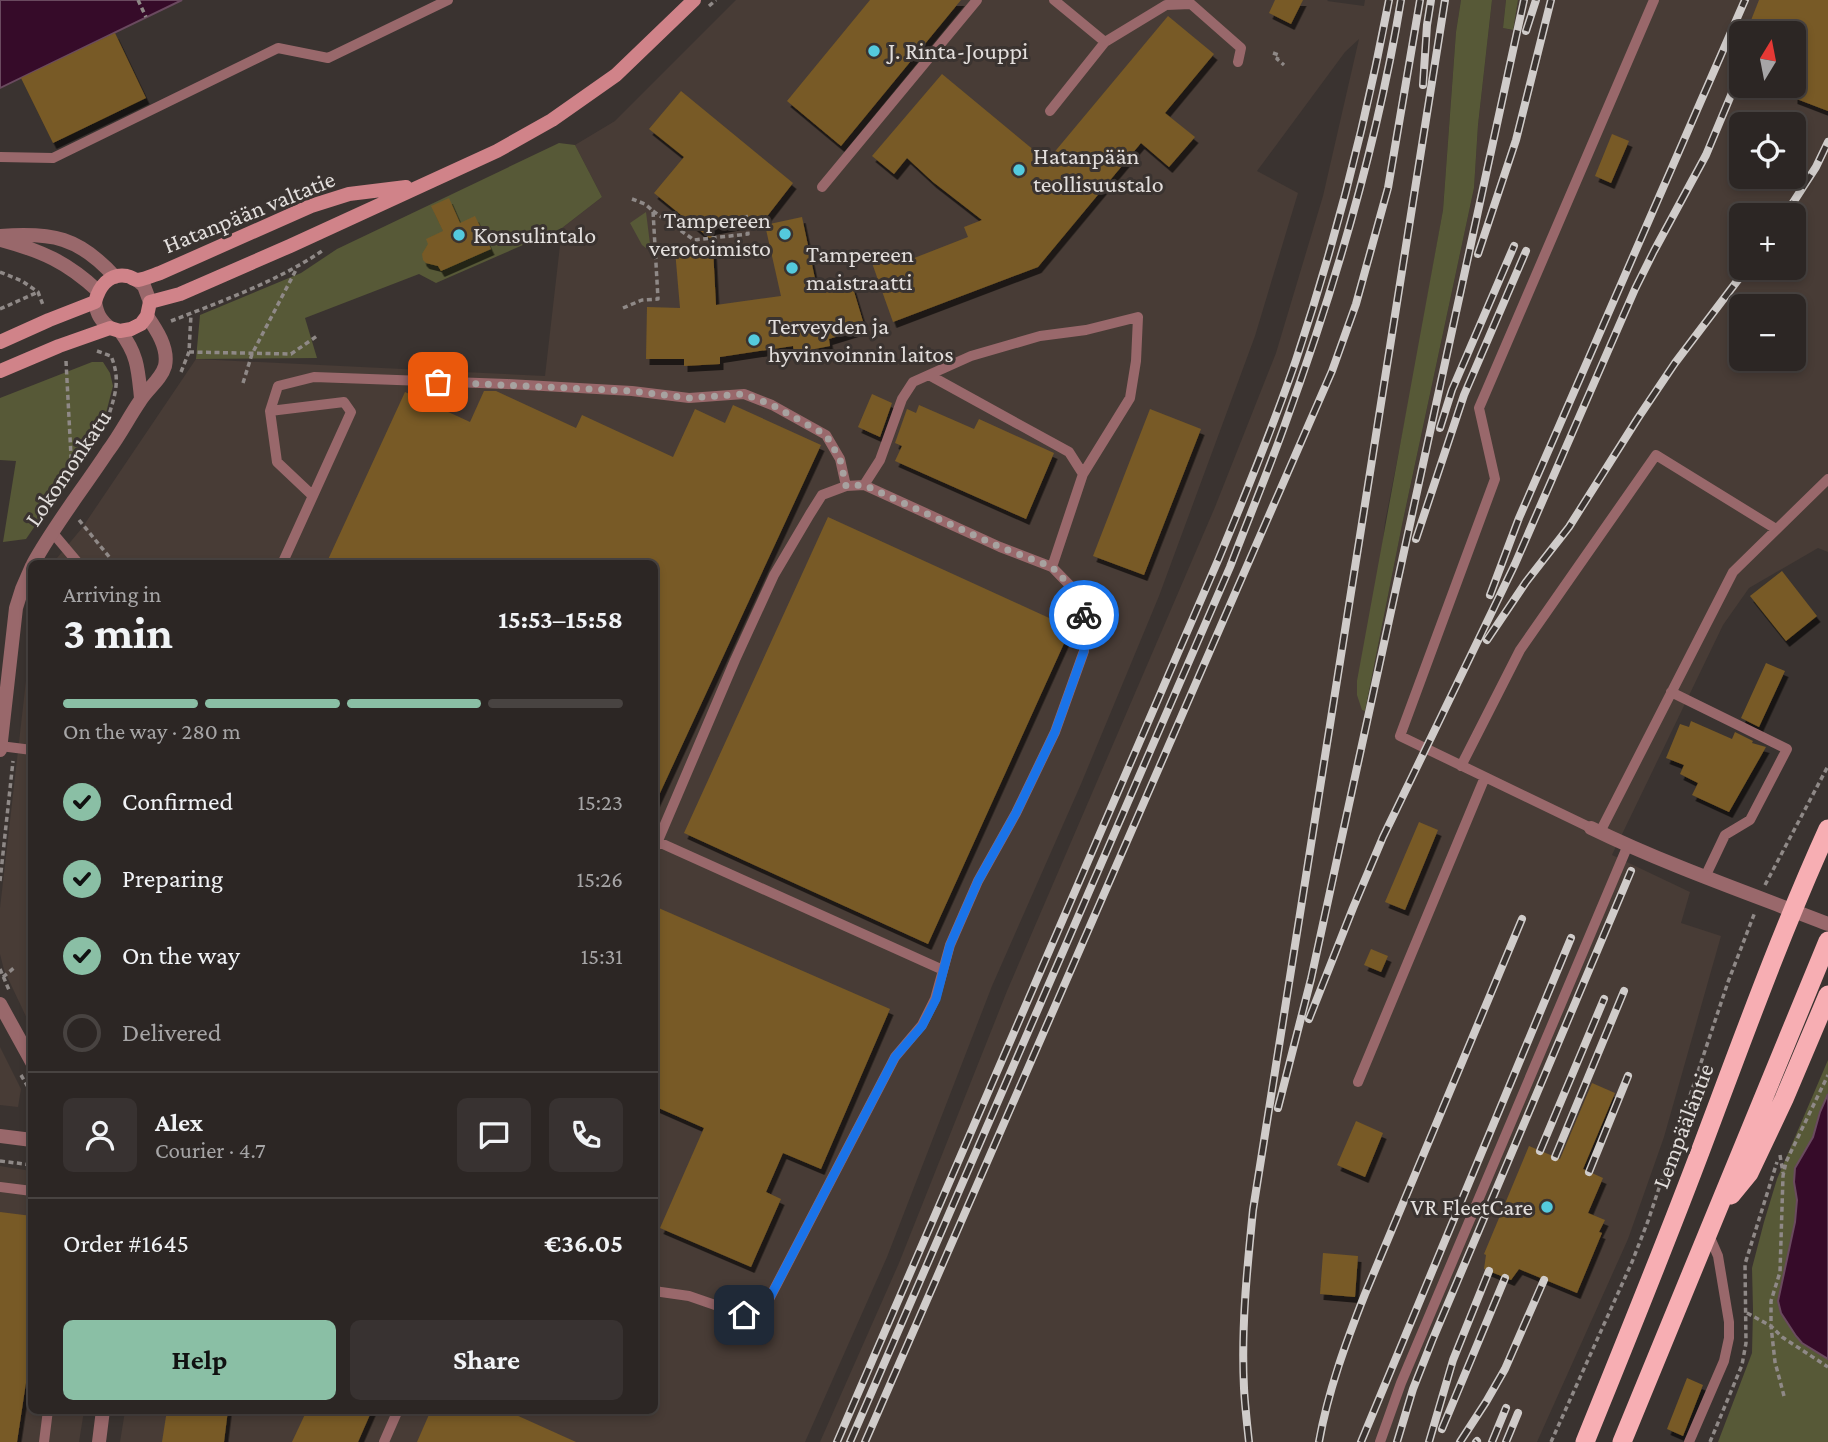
<!DOCTYPE html>
<html lang="en">
<head>
<meta charset="utf-8">
<style>
  :root { --surface:#2c2624; --page:#383231; --text:#f1f3f6; --muted:#a6a5a6; --line:#484341; --accent:#8abfa5 }
  body { margin:0; font-family:"Crimson Pro",serif; background:var(--page); color:var(--text); height:100vh; display:flex; flex-direction:column; font-size:26px; white-space:nowrap }
  * { box-sizing:border-box; margin:0 }
  p { font-size:23px; color:var(--muted) }
  .icon { flex:none; width:38px; height:38px; fill:none; stroke:currentColor; stroke-width:2; stroke-linecap:round; stroke-linejoin:round }
  .map { position:relative; flex:1; overflow:hidden }
  .details { position:absolute; left:28px; top:560px; width:630px; height:854px; display:flex; flex-direction:column; background:var(--surface); border-radius:10px; box-shadow:0 4px 10px #0003,0 0 0 2px var(--line) }
  .details>* { flex:none }
  .needle { width:46px; rotate:10deg }
  .fabs { position:absolute; left:1729px; top:21px; display:grid; gap:14px }
  .fabs a { display:grid; place-items:center; width:77px; height:77px; border-radius:10px; background:var(--surface); box-shadow:0 4px 10px #0003,0 0 0 2px var(--line); font-size:35px }
  .pin { position:absolute; display:grid; place-items:center; width:60px; height:60px; color:#fff; margin:-30px; border-radius:14px; box-shadow:0 4px 10px #0006 }
  .courier { position:absolute; display:grid; place-items:center; width:70px; height:70px; margin:-35px; border:5px solid #1a73e8; border-radius:50%; background:#fff; color:#222; box-shadow:0 2px 9px #0007 }
  .summary em { font-style:normal; font-weight:700 }
  .summary div { display:flex; flex-direction:column-reverse }
  .summary { display:flex; align-items:center; justify-content:space-between; height:119px; padding:0 35px }
  h1 { font-size:46px; font-weight:700; line-height:52px }
  .bar { display:grid; grid-template-columns:repeat(4,1fr); gap:10px 7px; align-content:center; height:84px; padding:0 35px }
  .bar i { height:9px; border-radius:5px; background:var(--line) }
  .bar .current { background:var(--accent) }
  .bar p { grid-column:span 4 }
  .line { display:flex; align-items:center; gap:18px; padding:0 35px; border-top:2px solid var(--line) }
  .line div { flex:1 }
  .round { display:grid; place-items:center; flex:none; width:74px; height:74px; border-radius:10px; background:var(--page) }
  ol { padding:0 35px; list-style:none }
  li { display:flex; align-items:center; gap:21px; height:77px }
  li p { margin-inline-start:auto }
  li .icon { padding:7px; border-radius:50%; background:var(--accent); color:#111; stroke-width:4 }
  li:last-child { color:var(--muted) }
  li i { width:38px; height:38px; border:4px solid var(--line); border-radius:50% }
  .primary-button { display:flex; gap:14px; margin-top:auto; padding:14px 35px }
  .primary-button a { flex:1; height:80px; border-radius:10px; background:var(--accent); color:#111; font-size:28px; font-weight:700; line-height:80px; text-align:center }
  .primary-button a+a { background:var(--page); color:var(--text) }
  .map>svg:first-child { display:block }
  .built { fill:#483c36; fill-rule:evenodd }
  .green { fill:#575937 }
  .water { fill:#360b29; stroke:#6a4a5f; stroke-width:2 }
  .building { fill:#785a25; filter:url(#shadow) }
  .lines { fill:none; stroke-linecap:round; stroke-linejoin:round }
  .path { stroke:#8f8987; stroke-width:3.5; stroke-dasharray:5 3.5; stroke-linecap:butt }
  .service { stroke:#99686b; stroke-width:10 }
  .minor { stroke:#99686b; stroke-width:14 }
  .secondary { stroke:#d08389; stroke-width:14 }
  .trunk { stroke:#f7aeb3; stroke-width:19 }
  .rail-casing { stroke:#d0ccca; stroke-width:8 }
  .rail { stroke:#3a3330; stroke-width:5; stroke-dasharray:16; stroke-linecap:butt }
  .done { stroke:#a7a2a0; stroke-width:7; stroke-dasharray:0 12.6 }
  .route { stroke:#1a73e8; stroke-width:9 }
  .poi-dot { fill:#54cadd; stroke:#3a3330; stroke-width:2.5 }
  .labels { text-anchor:middle; stroke-width:6; stroke-linejoin:round; paint-order:stroke }
  .poi-label { font-size:24px; fill:#e2dedc; stroke:#3a3330; text-anchor:start }
  .street-label { font-size:24px; fill:#e2dedc; stroke:#3a3330 }
</style>
</head>
<body>
<div class="map">
<svg width="1828" height="1442" viewBox="0 0 1828 1442">
  <defs>
    <filter id="shadow"><feDropShadow dx="3.5" dy="6" stdDeviation="0" flood-color="#0009"/></filter>
  </defs>
  <rect width="100%" height="100%" fill="#3a3330"/>
  <path class="built" d="M736,0H1328L1327,1L1364,6L1365,0H1461L1456,32L1443,210L1414,375L1385,522L1365,711L1402,525L1474,188L1478,125L1492,0H1506L1503,28L1512,30L1518,0H1828V552L1818,548L1749,588L1723,625L1612,855L1690,892L1681,923L1721,936L1664,1137L1628,1239L1537,1442H820L899,1263L1007,991L1215,507L1276,353L1323,196L1359,39L1345,52L1257,171L1298,193L1255,336L1159,596L1081,784L992,986L887,1257L805,1442H120L125,1411L654,1410V564H52L82,528L196,359L545,376L562,228L602,197L575,145L615,121ZM1741,33H1794V86H1741ZM1741,124H1794V177H1741ZM1741,215H1794V268H1741ZM1741,306H1794V359H1741Z
    M31,637V1027L4,970L0,954V908Z
    M0,1047L21,1089L18,1107L0,1105Z
    M0,1166L31,1171L32,1410L84,1411L79,1442H0Z"/>
  <path class="green" d="M1461,0H1492L1478,125L1474,188L1402,525L1365,711L1362,710L1357,695V681L1443,210L1456,32Z
    M1506,0H1518L1513,30L1503,28Z
    M559,143L575,145L602,197L562,228L436,283L419,274L305,318L317,358L196,359L200,315L301,273L337,249Z
    M646,212L651,252L642,245L630,223Z
    M92,362H103L110,373L113,386L105,417L92,443L26,539L3,542L16,461L0,460V398Z
    M1828,1060V1094L1813,1137L1795,1168L1794,1182L1797,1200L1795,1222L1778,1301C1785,1330 1804,1344 1828,1359V1442H1718L1752,1353L1753,1310L1752,1268L1764,1222L1777,1179Z"/>
  <path class="water" d="M0,0H182L0,88Z
    M1828,1094V1359L1802,1343L1796,1336L1781,1313L1778,1301L1795,1222L1797,1200L1794,1182L1795,1168L1813,1137L1820,1112Z"/>
  <path class="building" d="M870,0H961L841,146L787,101Z
    M1275,0H1303L1291,24L1269,13Z
    M1759,0H1828V111L1794,98V33H1746Z
    M1168,16L1214,54L1165,113L1195,137L1169,167L1141,143L1038,267L893,322L872,263L901,252L904,262L968,237L964,227L982,220L933,182L907,158L894,174L872,156L942,74L1047,161Z
    M115,33L146,98L53,143L21,78Z
    M681,91L793,183L765,219L712,229L713,241L654,193L684,157L649,129Z
    M1612,134L1629,141L1611,183L1595,176Z
    M449,198L460,223L475,216L491,249L441,271L438,266L426,263L423,260L422,254L428,244L426,239L443,231L431,206Z
    M802,217L817,288L850,278L865,328L829,339L830,346L794,353L793,346L720,357V364L684,366V359H646L647,307L680,308L675,250L713,248L716,305L781,296L765,225Z
    M484,391H496L576,428L582,415L673,457L695,409L725,423L733,405L821,445L654,806V564H326L405,392L470,422Z
    M872,394L892,403L880,437L858,427Z
    M919,405L974,429L979,419L1054,453L1026,519L895,461L902,446L895,443L907,409L916,413Z
    M1150,409L1201,429L1144,575L1093,556Z
    M828,517L1071,628L928,944L684,833Z
    M1782,571L1817,616L1786,641L1750,596Z
    M1766,663L1785,671L1759,727L1741,718Z
    M1691,721L1732,739L1735,732L1753,741L1752,743L1766,747L1729,812L1692,795L1698,783L1680,774L1684,765L1666,758L1680,724L1689,727Z
    M1419,822L1438,830L1405,910L1385,902Z
    M654,906L890,1009L821,1169L783,1153L766,1192L781,1199L751,1267L660,1228L704,1128L654,1106Z
    M1371,949L1388,956L1381,972L1364,965Z
    M1592,1083L1615,1093L1583,1169L1603,1178L1588,1213L1605,1220L1599,1232L1602,1233L1577,1293L1519,1269L1511,1280L1484,1269L1486,1255L1484,1254L1529,1146L1560,1159Z
    M1356,1121L1383,1133L1365,1177L1337,1165Z
    M0,1212L32,1216V1343L17,1442H0Z
    M1323,1253L1358,1256L1355,1297L1320,1294Z
    M1687,1378L1703,1385L1683,1436L1667,1429Z
    M167,1410H228L224,1442H162Z
    M307,1410H372L358,1442H292Z
    M431,1410H505L576,1442H417Z"/>
  <g class="lines">
    <path class="path" d="M138,0L146,17
      M709,6L716,0
      M1273,53L1279,55L1277,59L1284,65
      M653,211L694,240L748,234L746,215
      M0,272L22,281L38,292L43,305
      M623,308L642,300L658,299L653,211L645,204L632,199
      M0,309L38,292
      M171,321C220,302 278,281 322,251
      M97,351L111,356C121,380 115,395 108,418
      M189,352L291,354L317,336
      M66,361L72,475
      M181,372L189,352L191,314
      M243,383L252,354L297,268
      M79,520L115,564
      M155,558V564
      M0,881L13,761
      M1765,885L1828,766
      M0,969L9,990
      M3,977L15,967
      M21,1075L32,1094
      M1780,1155L1783,1173
      M0,1161L32,1165
      M1747,1313L1771,1326L1782,1337L1828,1367
      M1784,1396L1775,1362L1771,1326V1301L1780,1272L1783,1176L1786,1162L1828,1075
      M1551,1442L1632,1262L1648,1221L1728,982L1755,912
      M1710,1442L1742,1365L1746,1343L1745,1264L1777,1162"/>
    <path class="service" d="M1054,0L1105,42L1166,5L1191,4L1241,48L1238,62
      M1050,111L1105,42
      M0,157L53,158L278,48L328,58L448,0
      M822,187L977,0
      M929,375L1069,452L1083,474
      M270,411L278,386L314,377L507,384L632,391L689,398L744,394L772,405L826,435L840,459L846,486
      M864,485L880,460L902,399L913,382L971,356L1040,336L1086,330L1138,317L1136,361L1130,398L1083,474L1052,567
      M52,532L79,564
      M282,564L351,412L344,402L270,411L277,462L313,496
      M1671,692L1787,749L1750,820L1725,835L1705,877
      M0,746L32,750
      M1461,766L1520,650L1656,455L1776,529
      M1591,828L1400,736L1495,479L1479,408L1654,0
      M1600,832L1733,572L1828,479
      M654,840L943,970
      M654,850L735,660L774,575L810,514L822,495L846,486L864,485L1000,547L1052,567L1084,600V651L1055,732L1016,813L978,881L950,945L935,999L922,1025L895,1057L765,1307L744,1315L689,1296L654,1291
      M1358,1082L1485,777
      M0,1187L32,1191
      M44,1442L48,1410
      M384,1442L398,1410
      M1380,1442L1401,1383L1628,845
      M1689,1442L1724,1361L1729,1338V1322L1718,1256L1708,1233"/>
    <path class="minor" d="M0,236C52,232 79,237 115,277
      M1,240C42,251 67,262 98,291
      M137,280L144,286L150,302
      M95,302C97,314 100,320 110,328
      M120,331C138,355 138,369 141,398
      M33,564C55,524 83,489 108,451C120,435 129,417 140,401C147,389 161,380 165,366C169,348 156,329 147,316
      M0,750L16,608L22,589L32,566
      M1591,828C1667,865 1748,893 1828,924
      M0,1004L32,1062
      M0,1136L32,1140
      M99,1442L103,1410"/>
    <path class="secondary" d="M0,342L49,320L95,302C99,287 109,273 127,276C132,277 134,280 138,280C145,279 154,275 160,273L311,206L349,194L406,187
      M0,371L59,346L110,328L120,331L131,329L141,324L147,316L150,302L180,294L290,246L497,151L552,120L616,75L694,0"/>
    <path class="trunk" d="M1731,1195L1749,1173L1784,1099L1828,995
      M1585,1442C1623,1348 1661,1255 1697,1160C1739,1049 1779,937 1828,829
      M1622,1442L1828,941"/>
    <defs>
      <path id="rail" d="M1526,31L1536,0
        M1423,85L1427,25L1431,0
        M1785,215L1816,167L1828,142
        M1478,254L1516,140L1551,0
        M1440,428L1452,390L1514,246
        M1416,539L1464,395L1526,251
        M1490,595L1519,518L1745,0
        M1487,640L1526,582L1569,527L1638,418L1675,363L1747,268
        M1309,1019L1353,908L1383,837L1515,564L1635,289L1654,251L1706,155L1739,76
        M1278,1108L1311,979L1524,0
        M1540,1151L1604,999
        M1555,1157L1624,991
        M1589,1172L1628,1076
        M1442,1429L1505,1278
        M837,1442L1219,558C1246,493 1273,427 1296,360C1335,243 1366,121 1389,0
        M850,1442L1230,567C1248,520 1267,474 1284,427C1334,290 1377,145 1401,0
        M865,1442L1332,371L1356,304L1388,188L1420,0
        M1249,1442C1247,1424 1245,1406 1244,1388C1241,1329 1247,1269 1253,1210L1445,0
        M1319,1442C1328,1391 1346,1342 1365,1294L1522,919
        M1361,1442L1571,938
        M1397,1442L1413,1389L1432,1341L1631,871
        M1429,1442L1453,1360L1489,1271
        M1460,1442L1486,1402L1505,1369L1544,1280
        M1476,1442L1477,1441
        M1492,1442L1506,1408
        M1506,1442L1518,1413"/>
    </defs>
    <use href="#rail" class="rail-casing"/>
    <use href="#rail" class="rail"/>
  </g>
  <g class="lines">
    <path class="done" d="M438,382L632,391L689,398L744,394L772,405L826,435L840,459L846,486L864,485L1000,547L1052,567L1084,600V615"/>
    <path class="route" d="M744,1315L765,1307L895,1057L922,1026L936,999L950,945L978,881L1016,813L1055,732L1084,651V615"/>
  </g>
  <g class="poi-dot">
    <circle cx="874" cy="51" r="7"/>
    <circle cx="1019" cy="170" r="7"/>
    <circle cx="785" cy="234" r="7"/>
    <circle cx="459" cy="235" r="7"/>
    <circle cx="792" cy="268" r="7"/>
    <circle cx="754" cy="340" r="7"/>
    <circle cx="1547" cy="1207" r="7"/>
  </g>
  <g class="labels">
    <g class="poi-label">
      <text x="888" y="59">J. Rinta-Jouppi</text>
      <text x="1033" y="164">Hatanpään<tspan x="1033" dy="28">teollisuustalo</tspan></text>
      <text x="771" y="228" text-anchor="end">Tampereen<tspan x="771" dy="28">verotoimisto</tspan></text>
      <text x="473" y="243">Konsulintalo</text>
      <text x="806" y="262">Tampereen<tspan x="806" dy="28">maistraatti</tspan></text>
      <text x="768" y="334">Terveyden ja<tspan x="768" dy="28">hyvinvoinnin laitos</tspan></text>
      <text x="1533" y="1215" text-anchor="end">VR FleetCare</text>
    </g>
    <g class="street-label">
      <text transform="translate(249 212) rotate(-22)" y="8">Hatanpään valtatie</text>
      <text transform="translate(68 468) rotate(-56)" y="8">Lokomonkatu</text>
      <text transform="translate(1683 1126) rotate(-69)" y="8">Lempääläntie</text>
    </g>
  </g>
</svg>
<div class="fabs">
<a><svg class="needle" viewBox="-14 -14 28 28"><path d="M0-13l5 13h-10z" fill="#e53935"/><path d="M0 13l5-13h-10z" fill="#a6a5a6"/></svg></a>
<a><svg class="icon" aria-label="locate" viewBox="0 0 24 24"><circle cx="12" cy="12" r="6"/><path d="M12 2v4M12 18v4M2 12h4M18 12h4"/></svg></a>
<a>+</a>
<a>−</a>
</div>
<div class="pin" style="left:438px;top:382px;background:#ea580c"><svg class="icon" aria-label="bag" viewBox="0 0 24 24"><path d="M5 8h14l-1 12H6zM9 8a3 3 0 0 1 6 0"/></svg></div>
<div class="pin" style="left:744px;top:1315px;background:#1f2937"><svg class="icon" aria-label="home" viewBox="0 0 24 24"><path d="M3 11l9-7 9 7M6 9v11h12V9"/></svg></div>
<div class="courier" style="left:1084px;top:615px"><svg class="icon" aria-label="bike" viewBox="0 0 24 24"><circle cx="6" cy="16" r="4"/><circle cx="18" cy="16" r="4"/><path d="M6 16l4-8h5l3 8M10 8l3 8H6M13 5h3"/></svg></div>
<section class="details">
<div class="summary"><div><h1>3 min</h1><p>Arriving in</p></div><em>15:53–15:58</em></div>
<div class="bar"><i class="current"></i><i class="current"></i><i class="current"></i><i></i><p>On the way · 280 m</p></div>
<ol>
<li><svg class="icon" aria-label="check" viewBox="0 0 24 24"><path d="M5 12l5 5 9-10"/></svg>Confirmed<p>15:23</p></li>
<li><svg class="icon" aria-label="check" viewBox="0 0 24 24"><path d="M5 12l5 5 9-10"/></svg>Preparing<p>15:26</p></li>
<li><svg class="icon" aria-label="check" viewBox="0 0 24 24"><path d="M5 12l5 5 9-10"/></svg>On the way<p>15:31</p></li>
<li><i></i>Delivered</li>
</ol>
<div class="line" style="height:126px"><a class="round"><svg class="icon" aria-label="person" viewBox="0 0 24 24"><circle cx="12" cy="8" r="4"/><path d="M4 21q1-7 8-7t8 7"/></svg></a><div><b>Alex</b><p>Courier · 4.7</p></div><a class="round"><svg class="icon" aria-label="chat" viewBox="0 0 24 24"><path d="M4 5h16v11H9l-5 4z"/></svg></a><a class="round"><svg class="icon" aria-label="phone" viewBox="0 0 24 24"><path d="M5 4h4l2 5-3 2q2 4 5 5l2-3 5 2v4C11 20 4 13 5 4z"/></svg></a></div>
<div class="line" style="height:91px"><div>Order #1645</div><b>€36.05</b></div>
<div class="primary-button"><a>Help</a><a>Share</a></div>
</section>
</div>
</body>
</html>
